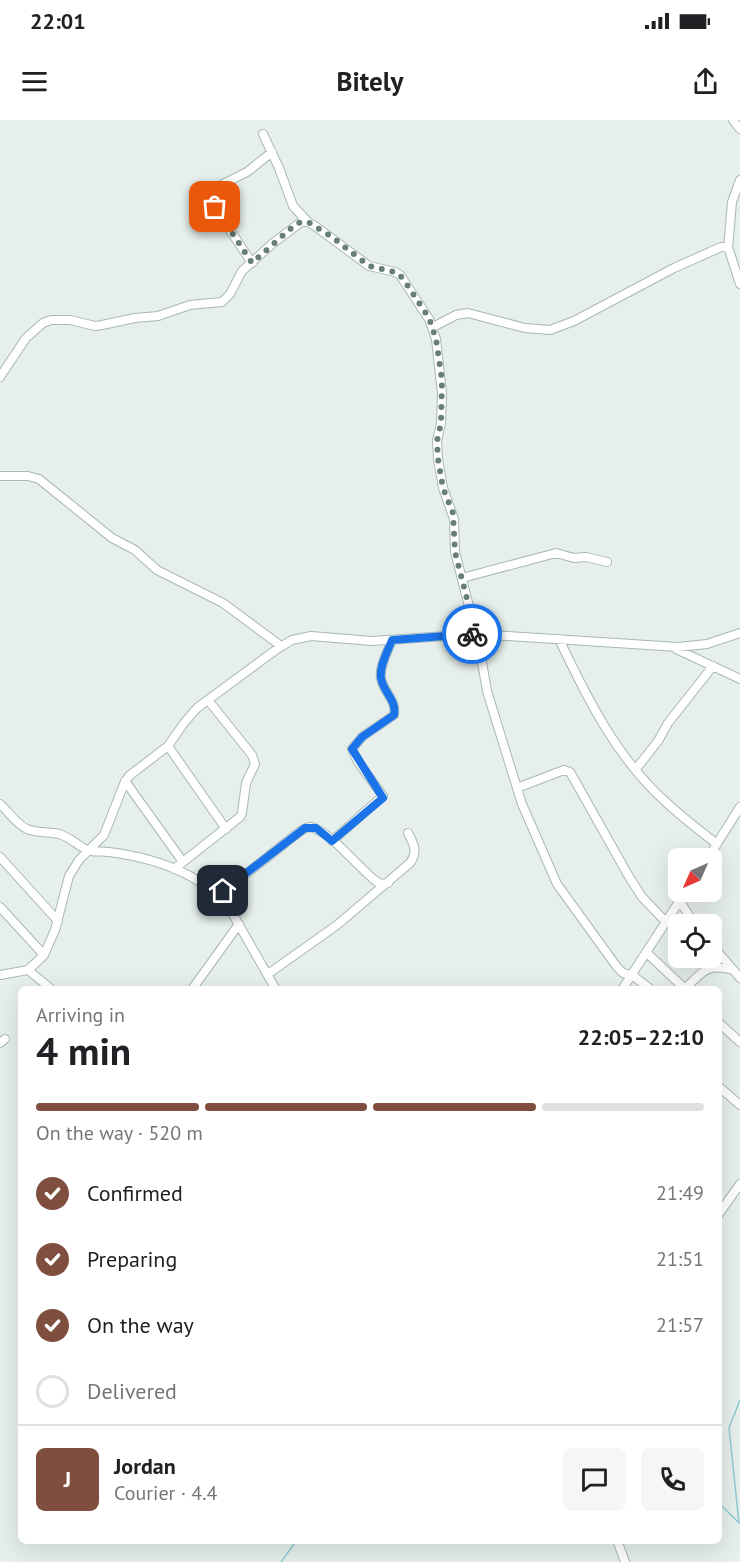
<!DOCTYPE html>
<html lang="en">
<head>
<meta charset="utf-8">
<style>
  :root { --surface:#fff; --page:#f6f6f6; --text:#202124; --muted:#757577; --line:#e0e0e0; --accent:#7f4e3f }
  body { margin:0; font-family:"PT Sans",sans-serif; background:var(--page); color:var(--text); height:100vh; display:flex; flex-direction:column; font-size:22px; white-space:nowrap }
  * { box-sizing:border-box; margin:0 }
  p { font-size:20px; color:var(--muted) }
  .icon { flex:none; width:33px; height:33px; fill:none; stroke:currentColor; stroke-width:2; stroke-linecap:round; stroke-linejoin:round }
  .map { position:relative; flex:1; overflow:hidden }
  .side { position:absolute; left:18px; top:866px; width:704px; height:558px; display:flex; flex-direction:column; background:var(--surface); border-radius:9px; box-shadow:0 6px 24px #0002 }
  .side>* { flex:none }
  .needle { width:39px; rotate:225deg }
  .fabs { position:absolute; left:668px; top:728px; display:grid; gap:12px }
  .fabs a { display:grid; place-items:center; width:54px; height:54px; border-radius:9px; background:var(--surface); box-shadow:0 6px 24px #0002; font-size:30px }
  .pin { position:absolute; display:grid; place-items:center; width:51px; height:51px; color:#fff; margin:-26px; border-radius:12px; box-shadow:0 3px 9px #0006 }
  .courier { position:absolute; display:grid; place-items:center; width:60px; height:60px; margin:-30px; border:4px solid #1a73e8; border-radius:50%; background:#fff; color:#222; box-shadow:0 2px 8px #0007 }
  .summary em { font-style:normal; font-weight:600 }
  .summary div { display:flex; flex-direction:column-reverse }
  .summary { display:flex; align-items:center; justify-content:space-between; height:102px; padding:0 18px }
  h1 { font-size:39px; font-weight:600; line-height:45px }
  .bar { display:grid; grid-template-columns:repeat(4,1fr); gap:9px 6px; align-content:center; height:72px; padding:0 18px }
  .bar i { height:8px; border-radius:4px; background:var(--line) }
  .bar .on { background:var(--accent) }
  .bar p { grid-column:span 4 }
  .line { display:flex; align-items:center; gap:15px; padding:0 18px; border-top:2px solid var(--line) }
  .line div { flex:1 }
  .round { display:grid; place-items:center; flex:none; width:63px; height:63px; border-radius:9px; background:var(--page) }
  ol { padding:0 18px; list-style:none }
  li { display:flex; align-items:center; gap:18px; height:66px }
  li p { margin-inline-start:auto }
  li .icon { padding:6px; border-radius:50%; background:var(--accent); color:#fff; stroke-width:4 }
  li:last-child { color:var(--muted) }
  li i { width:33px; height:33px; border:3px solid var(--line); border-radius:50% }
  .status { display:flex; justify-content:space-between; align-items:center; height:42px; padding:0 30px; background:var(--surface); direction:ltr }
  .status svg { height:16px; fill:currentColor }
  header { display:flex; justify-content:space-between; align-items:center; height:78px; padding:0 18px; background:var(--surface); font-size:27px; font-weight:600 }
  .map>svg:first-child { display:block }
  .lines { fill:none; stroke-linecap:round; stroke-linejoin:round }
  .stream { stroke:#8ec9d4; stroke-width:1.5 }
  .minor-casing { stroke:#a8b8b2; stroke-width:10 }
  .minor { stroke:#fff; stroke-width:8 }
  .done { stroke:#687f78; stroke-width:6; stroke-dasharray:0 10.8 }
  .route { stroke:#1a73e8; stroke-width:8 }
</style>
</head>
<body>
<div class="status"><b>22:01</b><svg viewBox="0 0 49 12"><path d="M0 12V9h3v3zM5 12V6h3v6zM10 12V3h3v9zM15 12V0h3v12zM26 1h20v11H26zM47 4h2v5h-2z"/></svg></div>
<header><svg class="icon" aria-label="menu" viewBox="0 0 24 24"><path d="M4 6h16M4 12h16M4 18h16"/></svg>Bitely<svg class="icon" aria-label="share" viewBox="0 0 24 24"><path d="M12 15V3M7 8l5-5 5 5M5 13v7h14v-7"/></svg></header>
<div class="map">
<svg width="740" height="1442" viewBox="0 0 740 1442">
  <rect width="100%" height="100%" fill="#e6efeb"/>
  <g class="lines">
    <path class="stream" d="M718,1382L739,1403
      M739,1403L729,1308L740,1280
      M281,1442L297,1420"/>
    <defs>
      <path id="minor" d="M733,0L740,9
        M263,14L279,48L293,86L308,102
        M728,129L732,82L740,60
        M252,143L208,77L223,64L247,52L272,32
        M433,207L456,195L468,193L525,208L550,210L574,201L674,148L721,127H726L729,130L740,164
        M0,257L26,218L43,203L51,200H70L95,206L102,205L135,198L158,196L190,185L222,182L230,174L242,151L272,124L301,102H308L315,106L369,146L395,152L400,155L429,199L436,219L442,273L441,303L437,321L438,339L443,368L454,399L455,432L479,525L487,571L503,623L522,684L557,764L617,847L623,853L632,855L649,868
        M0,356H28L39,359L112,418L135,430L157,450L223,483L281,526
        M462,458L556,433L574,438L586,437L607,442
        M559,519C587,578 617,639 667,683C683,698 700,711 717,724
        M676,529L740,559
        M168,626L226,709
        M636,649L658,621L668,603L713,546
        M125,661L183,742
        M517,668L564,650L570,652L628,755L642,777L666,802
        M0,684C9,692 16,704 27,709C37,713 49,712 59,714C71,717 82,730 91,731C97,732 103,731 109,732C155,738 203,753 231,791L275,868
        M332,721L383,676L358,642L352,629L362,617L394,595C397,580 383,572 381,558C379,546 388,531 392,520
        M0,737L58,801
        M708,738L740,687
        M174,749L240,697L242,693L246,663L255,644L252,635L208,580
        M212,771L226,770L299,712C305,708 310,705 316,709C335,717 359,748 377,762L382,764L388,763
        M680,781L694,804
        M0,787L44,835
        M711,824L740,858
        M646,832L684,868
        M28,850L50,868
        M268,854L337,805L410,743C418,732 414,724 408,713
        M0,855L28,850L44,835L55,810L69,756L79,740L104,715L124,664L129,656L168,626L184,603L197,588L277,529L292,520L311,516L372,521L476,514L678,527L707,524L740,513
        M193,868L239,804
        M623,868L686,771
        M686,868C703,851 707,843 733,850
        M718,902L740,922
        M0,923L5,919
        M718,966L740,985
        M718,1095L740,1064
        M617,1420L625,1442"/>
    </defs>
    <use href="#minor" class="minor-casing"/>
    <use href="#minor" class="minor"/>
  </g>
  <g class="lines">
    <path class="done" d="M215,87L252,143L297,103L308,102L332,117L369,146L398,153L404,160L429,198L436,219L442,260L441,303L437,321L438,339L443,368L453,393L455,432L476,514H472"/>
    <path class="route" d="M223,771L305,708H316L332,721L383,678L352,629L362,617L394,595C397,580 383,572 381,558C379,546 388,531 392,520L472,514"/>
  </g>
</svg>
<div class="fabs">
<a><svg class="needle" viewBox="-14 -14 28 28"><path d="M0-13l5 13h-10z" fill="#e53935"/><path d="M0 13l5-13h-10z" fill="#757577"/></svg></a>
<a><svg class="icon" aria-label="locate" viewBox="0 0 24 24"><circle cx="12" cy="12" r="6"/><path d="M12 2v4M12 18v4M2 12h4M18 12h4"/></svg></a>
</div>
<div class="pin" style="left:215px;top:87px;background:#ea580c"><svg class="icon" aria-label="bag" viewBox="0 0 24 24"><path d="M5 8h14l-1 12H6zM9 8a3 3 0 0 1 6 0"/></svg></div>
<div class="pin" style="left:223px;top:771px;background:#1f2937"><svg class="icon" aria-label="home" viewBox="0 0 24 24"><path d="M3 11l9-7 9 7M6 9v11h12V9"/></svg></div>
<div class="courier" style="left:472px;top:514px"><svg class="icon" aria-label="bike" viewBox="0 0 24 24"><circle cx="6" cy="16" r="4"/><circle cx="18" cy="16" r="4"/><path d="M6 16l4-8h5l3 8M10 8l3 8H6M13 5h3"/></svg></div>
<section class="side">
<div class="summary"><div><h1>4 min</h1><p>Arriving in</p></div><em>22:05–22:10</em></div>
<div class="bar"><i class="on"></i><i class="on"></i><i class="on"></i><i></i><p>On the way · 520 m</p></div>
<ol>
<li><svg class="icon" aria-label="check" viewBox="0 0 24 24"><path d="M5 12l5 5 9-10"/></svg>Confirmed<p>21:49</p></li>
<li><svg class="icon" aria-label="check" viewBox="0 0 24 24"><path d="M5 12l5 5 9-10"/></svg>Preparing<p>21:51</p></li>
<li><svg class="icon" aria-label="check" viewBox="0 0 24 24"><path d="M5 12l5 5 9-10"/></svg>On the way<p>21:57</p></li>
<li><i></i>Delivered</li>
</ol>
<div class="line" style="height:108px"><b class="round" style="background:var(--accent);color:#fff">J</b><div><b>Jordan</b><p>Courier · 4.4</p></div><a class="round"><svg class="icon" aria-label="chat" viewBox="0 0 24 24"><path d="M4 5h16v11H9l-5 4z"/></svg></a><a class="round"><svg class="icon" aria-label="phone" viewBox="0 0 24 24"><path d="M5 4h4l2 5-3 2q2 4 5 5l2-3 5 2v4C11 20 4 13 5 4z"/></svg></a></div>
</section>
</div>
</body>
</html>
